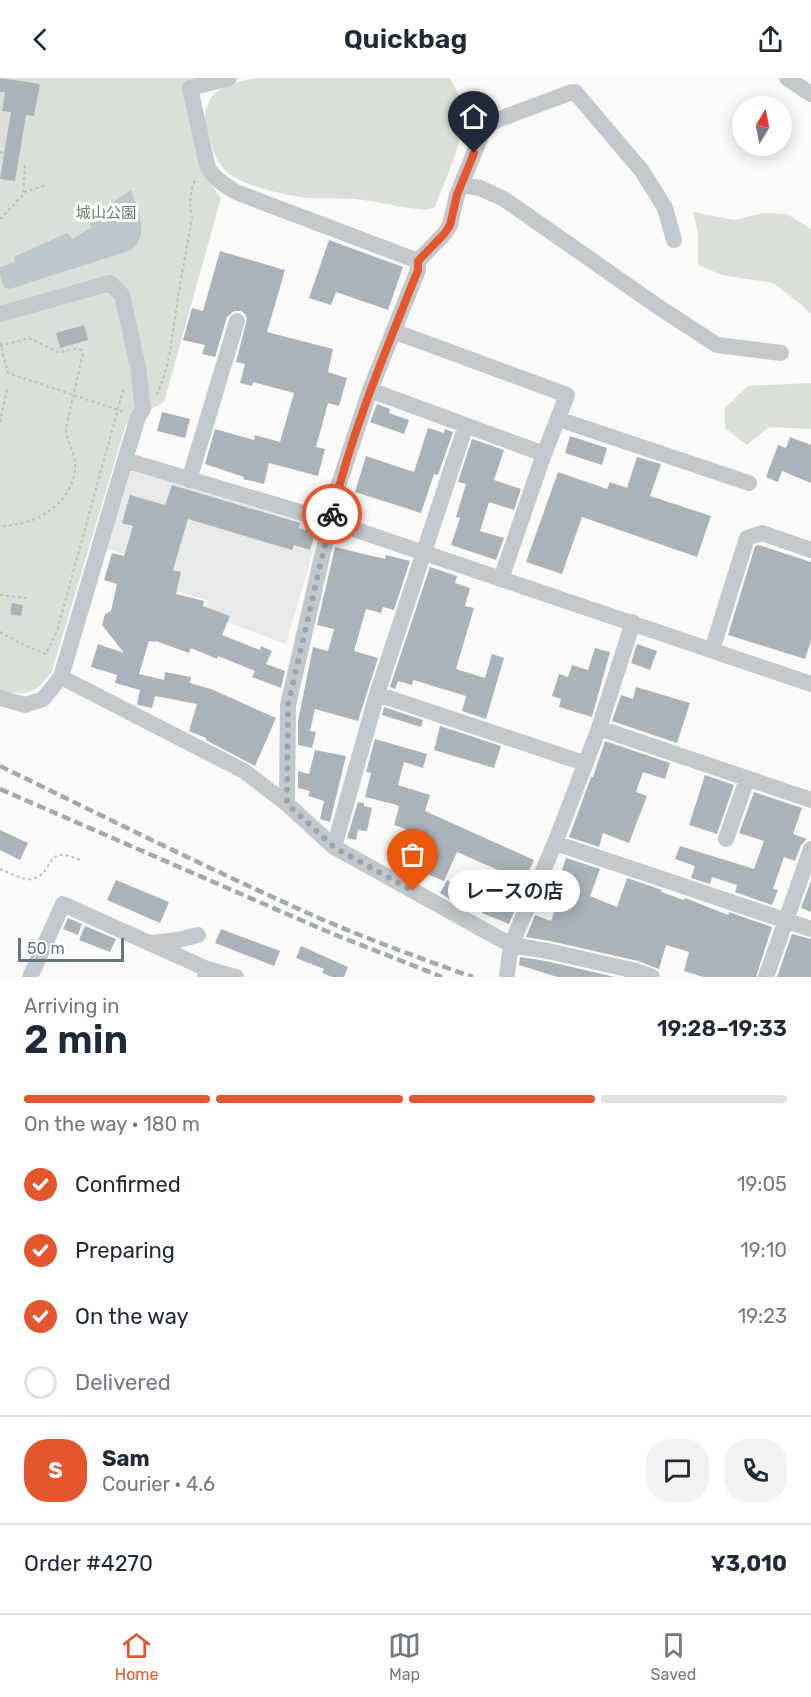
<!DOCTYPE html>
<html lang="en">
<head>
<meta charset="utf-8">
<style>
  :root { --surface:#fff; --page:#f2f2f3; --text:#1f2937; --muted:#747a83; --line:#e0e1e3; --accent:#e4572e }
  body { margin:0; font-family:Rubik,"Noto Sans JP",sans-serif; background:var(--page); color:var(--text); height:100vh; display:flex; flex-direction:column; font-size:22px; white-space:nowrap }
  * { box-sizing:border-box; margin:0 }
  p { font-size:20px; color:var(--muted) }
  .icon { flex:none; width:33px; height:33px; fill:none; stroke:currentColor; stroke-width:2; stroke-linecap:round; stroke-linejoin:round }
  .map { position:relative; height:899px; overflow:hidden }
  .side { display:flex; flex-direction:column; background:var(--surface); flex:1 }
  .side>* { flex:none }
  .needle { width:39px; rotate:10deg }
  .buttons { position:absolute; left:732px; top:18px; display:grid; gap:12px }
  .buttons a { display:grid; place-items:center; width:60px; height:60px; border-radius:50%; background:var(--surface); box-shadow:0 3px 15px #0003; font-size:30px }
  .scale { position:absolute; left:18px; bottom:15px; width:106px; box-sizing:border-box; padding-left:6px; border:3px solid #657683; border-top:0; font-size:16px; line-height:21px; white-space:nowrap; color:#657683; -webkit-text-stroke:4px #fff; paint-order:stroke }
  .pin { position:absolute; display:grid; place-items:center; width:51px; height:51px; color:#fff; margin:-62px -26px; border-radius:50% 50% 50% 0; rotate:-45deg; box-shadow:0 0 6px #0007 }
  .pin .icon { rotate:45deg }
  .courier { position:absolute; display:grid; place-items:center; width:60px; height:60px; margin:-30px; border:4px solid #e4572e; border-radius:50%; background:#fff; color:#222; box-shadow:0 2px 8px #0007 }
  .bubble { position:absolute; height:42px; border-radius:21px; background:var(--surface); box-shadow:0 3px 15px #0003; font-size:20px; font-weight:600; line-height:42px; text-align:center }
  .overview em { font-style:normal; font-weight:600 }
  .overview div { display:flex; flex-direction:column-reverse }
  .overview { display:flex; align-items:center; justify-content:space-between; height:102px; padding:0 24px }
  h1 { font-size:39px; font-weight:600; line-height:45px }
  .bar { display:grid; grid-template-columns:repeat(4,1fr); gap:9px 6px; align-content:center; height:72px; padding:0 24px }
  .bar i { height:8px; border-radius:4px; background:var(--line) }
  .bar .selected { background:var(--accent) }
  .bar p { grid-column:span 4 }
  .line { display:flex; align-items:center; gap:15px; padding:0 24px; border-top:2px solid var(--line) }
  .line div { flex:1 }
  .round { display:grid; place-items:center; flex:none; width:63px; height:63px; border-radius:24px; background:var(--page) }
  ol { padding:0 24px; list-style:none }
  li { display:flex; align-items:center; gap:18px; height:66px }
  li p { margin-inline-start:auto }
  li .icon { padding:6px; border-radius:50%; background:var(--accent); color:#fff; stroke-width:4 }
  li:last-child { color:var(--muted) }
  li i { width:33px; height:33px; border:3px solid var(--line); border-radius:50% }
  header { display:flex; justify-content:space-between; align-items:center; height:78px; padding:0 24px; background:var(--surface); font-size:27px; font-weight:600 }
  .menu { display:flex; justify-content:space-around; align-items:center; height:84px; border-top:2px solid var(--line); background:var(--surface); font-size:16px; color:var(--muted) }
  .menu a { display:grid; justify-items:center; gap:3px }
  .menu .selected { color:var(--accent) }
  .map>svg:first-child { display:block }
  .built { fill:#e8e9e9 }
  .green { fill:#dadfd7 }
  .water { fill:#bbc7cb }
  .building { fill:#aab3b9 }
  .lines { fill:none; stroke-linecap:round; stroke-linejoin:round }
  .path { stroke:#bbbfc2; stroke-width:2; stroke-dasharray:3 3; stroke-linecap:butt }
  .minor { stroke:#c3c8cc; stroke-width:16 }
  .rail { stroke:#a2aab0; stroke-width:4.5; stroke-dasharray:9 4.5; stroke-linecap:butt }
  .done { stroke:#99a4ac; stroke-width:6; stroke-dasharray:0 10.8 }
  .route { stroke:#e4572e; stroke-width:8 }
  .labels { text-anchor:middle; stroke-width:6; stroke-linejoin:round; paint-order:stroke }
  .park-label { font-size:15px; fill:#687a64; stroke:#fff }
</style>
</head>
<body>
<header><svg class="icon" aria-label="back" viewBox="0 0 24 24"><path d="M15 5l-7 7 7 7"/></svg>Quickbag<svg class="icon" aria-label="share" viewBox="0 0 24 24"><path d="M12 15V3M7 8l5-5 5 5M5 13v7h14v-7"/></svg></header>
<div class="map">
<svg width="811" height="899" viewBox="0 0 811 899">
  <rect width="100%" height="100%" fill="#fafaf8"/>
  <path class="built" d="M127,387L321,446L286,566L205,536L209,523L176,513L182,494L102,469Z"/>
  <path class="green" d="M0,0H220L186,9L209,103L221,120L164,324L126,346L52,593C35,617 28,617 0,613Z
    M254,0H449C455,9 461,18 463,29C468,55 444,104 435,129L426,132C402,130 378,123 354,121C334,119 314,122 294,118C275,115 240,106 226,93C218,85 214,76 211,65C209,56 205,48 205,39C208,9 230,6 254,0Z
    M693,134L734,142L763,135L787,136L811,151V236L799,225L773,205L722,197L698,187V155Z
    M811,305V351L769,349L747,367L725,350V330L748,308Z"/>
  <path class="water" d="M131,112C137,133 151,155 131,172L10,211L4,209L0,197V189L15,184L14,179L67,155L72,161L92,149L88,141Z"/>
  <path class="building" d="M0,0L40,6L34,38L26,37L15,103L0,101L11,34L2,33L5,14H0Z
    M329,162L403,189L388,232L336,214L331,227L309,220Z
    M220,173L285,192L267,254L333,271L328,294L347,300L339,328L328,325L316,369L325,371L318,398L269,385L264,406L243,401L244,399L205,386L215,351L254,362L255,357L280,364L294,315L253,304L252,308L240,305L245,286L236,284L247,241L245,236L241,233H234L227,239L215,279L202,276L205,267L183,262L192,230L203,233Z
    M84,247L88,262L60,270L56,255Z
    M377,326L390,331L389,335L409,342L404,356L370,344Z
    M162,334L190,341L185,360L157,353Z
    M428,350L444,355L445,351L453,354L438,397L434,396L421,435L355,414L366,378L414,394Z
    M570,358L607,370L602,387L565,375Z
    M790,359L811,367V405L782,393L778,404L766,399L778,367L786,370Z
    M472,361L504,372L494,402L521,411L514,432L489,424L480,453L504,460L496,482L451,467L460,440L456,439L466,406L458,404Z
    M637,379L661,386L650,418L711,438L697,479L582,439L562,496L526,484L558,394L607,411L610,404L627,410Z
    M172,407L300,445L299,450L315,455L310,472L294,467L292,472L188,441L173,492L181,494L176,516L204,523L203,528L230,538L222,557L260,572L261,568L272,573L266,586L285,593L281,610L252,599L255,593L218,578L217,581L191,570L189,575L156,563V564L149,563L139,596L164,602L165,594L191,599L190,605L211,611L276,640L255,688L206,662V660L189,653L197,626L155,618L152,630L138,627L137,626L140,612L115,605L117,597L91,589L98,566L124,575L102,547L105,536L111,533L117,506L104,502L112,475L124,478L133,448L122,445L130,417L165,427Z
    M759,467L811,484V563L805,581L728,557L755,468Z
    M335,469L385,481L386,477L410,483L394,532L383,529L381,535L366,531L354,573L378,580L358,643L315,631L310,653L316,654L312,670L298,667V643L313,569L328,573L334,551L317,547Z
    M430,489L457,498L455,505L470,510L465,528L474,530L456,591L485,600L492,576L504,580L486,641L462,633L466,618L413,602L412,607L398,603L395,611L390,609Z
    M12,525L23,527L21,538L10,536Z
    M637,566L657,573L650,592L631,585Z
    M595,570L610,574L592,639L559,629L561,621L552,618L559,596L568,599L572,587L588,592Z
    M636,609L690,625L677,665L612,643L621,617L633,621Z
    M384,629L423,642L421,649L382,637Z
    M440,648L501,668L494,690L434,672Z
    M375,661L427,676L423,690L404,684L398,707L430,717L425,733L534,782L516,822L514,830H516L509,846L482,835L500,793L457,774L444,803L415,791L414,792L392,781L406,751L394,747L399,729L397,727L365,719L371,695L366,694Z
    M605,663L670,685L665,701L643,694L636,714L647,718L629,765L603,755L599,769L569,759L591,699H593Z
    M315,672L346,678L330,744L320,741L324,723L308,718L310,713L298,710V693L309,696Z
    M705,697L734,707L717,756L689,747Z
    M754,714L802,730L793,756L807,761L801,767L795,783L784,779L773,811L778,812L772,827L735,814L737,807L712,799L710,806L691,800L695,788L675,781L680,768L754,791L764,763L739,755Z
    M358,724L364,725V728L372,730L367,753L358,752L356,762L347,760Z
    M0,752L28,765L20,782L0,772Z
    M566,780L600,791L590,818L617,829L627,800L662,812L661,814L684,822L685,820L728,837L729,834L772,849L756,899H703L684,893L689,874L666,867L659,891L638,883L550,863L526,859L535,837L551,843L560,817L550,813L556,799L559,801Z
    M116,802L169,824L160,845L107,822Z
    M447,802L462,810L454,824L440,815Z
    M811,803V834L801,830Z
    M68,840L82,846L78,857L63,851Z
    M85,848L116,861L110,874L79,862Z
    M221,851L280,873L274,888L215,865Z
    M792,856L811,861V899H777Z
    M301,868L348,889L344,899H332L322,895L324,891L296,880Z
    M520,879L546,883L615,899H557L519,887Z"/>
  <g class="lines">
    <path class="path" d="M0,74L4,75
      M24,114L46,107
      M0,141L23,117L25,86
      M0,264L8,295L124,334
      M0,268L29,260L57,274C65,275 74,268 81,272L83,275L66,350C65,362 75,373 75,386C76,412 56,433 32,442C22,446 11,447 0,449
      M157,317L167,289L171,267L179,213L192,140L190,126L192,110L196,100
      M0,344L7,311
      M0,517L26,520
      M0,554L24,567L46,576L57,553L124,309
      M0,791C9,794 23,803 32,801C57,795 42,765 80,782L82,780"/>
    <path class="minor" d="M229,0L190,10L205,77C206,96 221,105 236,114L418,183
      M787,0L811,16
      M461,107L480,110L504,121L657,228L717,267L781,275
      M0,236L110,205L122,217L138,289L143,331L138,339L125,382L61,599L43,621L25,627L0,620
      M393,253L567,317L544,376L501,501
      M370,312L544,376
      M558,341L749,405
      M125,382L330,443L811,606
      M189,402L237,243
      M712,572L747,460L762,455L811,472
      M61,599L244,693L287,726L334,769L511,867L548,873L636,893L652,899
      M377,616L584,685
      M599,650L811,722
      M287,726L288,627L338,409L370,312L418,192V183L445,155L450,147L457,117L482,56L489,46L497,42L572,14H575L642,93L665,130L674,162
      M726,761L747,701
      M555,765L811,851
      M334,769L377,616L466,347
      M152,865L178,862L198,857
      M507,896L511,867L555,765L599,650L633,544
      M30,899L63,826L207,891
      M205,899L207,891L236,899
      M766,899L811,771"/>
    <path class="rail" d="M0,688C109,741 217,795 328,844C376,864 424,882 473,899
      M0,711L326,853L442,899"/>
  </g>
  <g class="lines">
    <path class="done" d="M332,436L288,627L287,726L334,769L413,813"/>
    <path class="route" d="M332,436C352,352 386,272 418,192V183L445,155L450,147L457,117L474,75"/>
  </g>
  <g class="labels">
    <g class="park-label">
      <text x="106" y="140">城山公園</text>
    </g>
  </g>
</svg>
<div class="buttons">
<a><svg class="needle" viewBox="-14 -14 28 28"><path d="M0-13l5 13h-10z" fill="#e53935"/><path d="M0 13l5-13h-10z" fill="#747a83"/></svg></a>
</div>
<div class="scale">50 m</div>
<div class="pin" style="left:413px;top:813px;background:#ea580c"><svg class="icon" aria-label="bag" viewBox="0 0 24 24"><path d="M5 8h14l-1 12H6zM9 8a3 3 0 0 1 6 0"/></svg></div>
<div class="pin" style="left:474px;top:75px;background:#1f2937"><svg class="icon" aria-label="home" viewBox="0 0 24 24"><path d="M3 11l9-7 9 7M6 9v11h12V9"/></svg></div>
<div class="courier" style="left:332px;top:436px"><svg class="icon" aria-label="bike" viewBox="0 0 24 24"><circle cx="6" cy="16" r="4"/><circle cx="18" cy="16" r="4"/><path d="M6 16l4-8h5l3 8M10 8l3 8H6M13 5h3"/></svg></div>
<div class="bubble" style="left:448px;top:792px;width:132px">レースの店</div>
</div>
<section class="side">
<div class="overview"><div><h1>2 min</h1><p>Arriving in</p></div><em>19:28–19:33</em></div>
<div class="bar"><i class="selected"></i><i class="selected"></i><i class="selected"></i><i></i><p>On the way · 180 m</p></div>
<ol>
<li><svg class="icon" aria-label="check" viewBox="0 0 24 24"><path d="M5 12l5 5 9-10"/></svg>Confirmed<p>19:05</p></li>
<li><svg class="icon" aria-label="check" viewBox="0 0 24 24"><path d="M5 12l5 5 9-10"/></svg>Preparing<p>19:10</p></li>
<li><svg class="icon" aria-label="check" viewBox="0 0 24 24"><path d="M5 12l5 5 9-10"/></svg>On the way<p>19:23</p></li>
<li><i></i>Delivered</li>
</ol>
<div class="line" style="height:108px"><b class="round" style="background:var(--accent);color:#fff">S</b><div><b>Sam</b><p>Courier · 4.6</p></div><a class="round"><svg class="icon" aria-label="chat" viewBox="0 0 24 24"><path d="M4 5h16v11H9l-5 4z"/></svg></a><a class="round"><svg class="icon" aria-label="phone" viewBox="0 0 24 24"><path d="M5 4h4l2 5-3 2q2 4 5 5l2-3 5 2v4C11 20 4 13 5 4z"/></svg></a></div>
<div class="line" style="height:78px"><div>Order #4270</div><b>¥3,010</b></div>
</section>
<nav class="menu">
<a class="selected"><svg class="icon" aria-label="home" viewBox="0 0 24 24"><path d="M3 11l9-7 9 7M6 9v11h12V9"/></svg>Home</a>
<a><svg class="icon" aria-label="map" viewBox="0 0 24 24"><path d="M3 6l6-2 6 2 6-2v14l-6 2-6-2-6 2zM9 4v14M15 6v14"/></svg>Map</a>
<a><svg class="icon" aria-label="saved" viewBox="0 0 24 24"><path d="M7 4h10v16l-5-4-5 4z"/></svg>Saved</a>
</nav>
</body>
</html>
